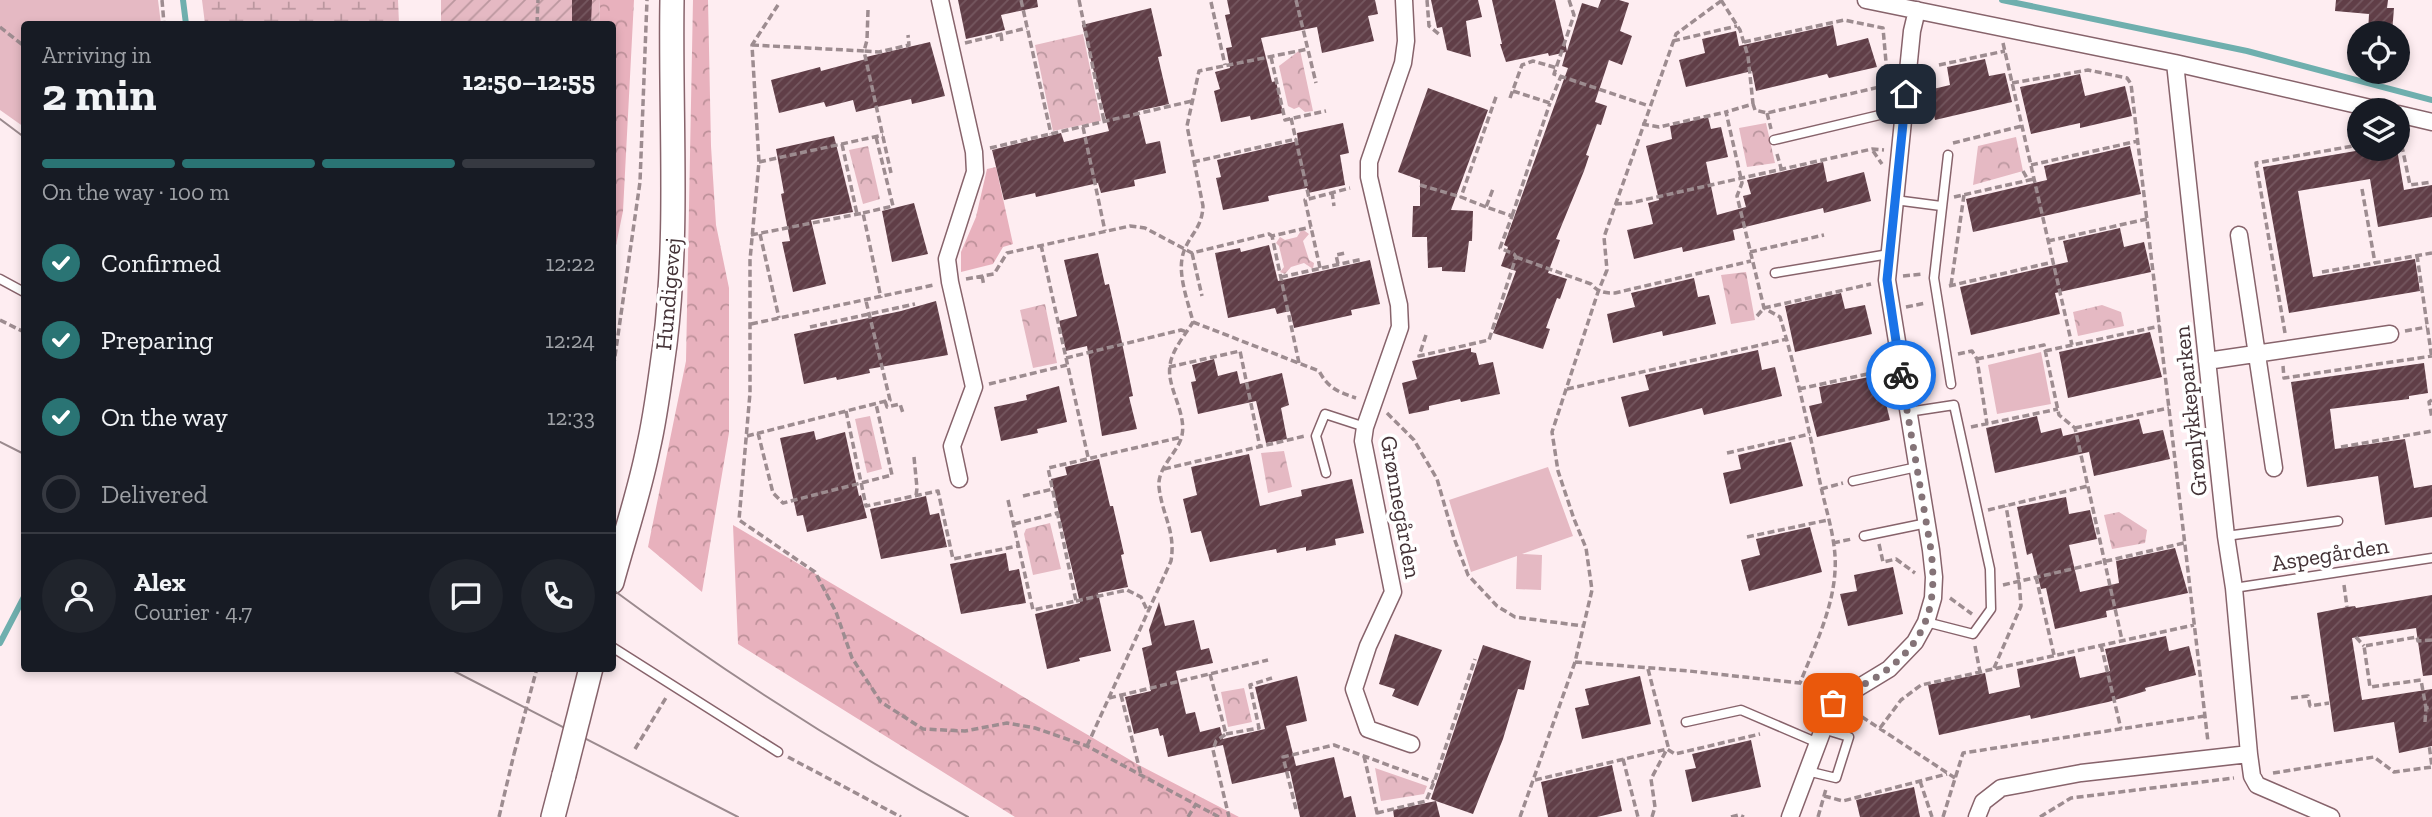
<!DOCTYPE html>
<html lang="en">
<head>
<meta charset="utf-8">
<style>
  :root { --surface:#171b24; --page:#20242c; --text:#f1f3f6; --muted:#9ea1a6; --line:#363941; --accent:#2a7474 }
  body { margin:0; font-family:"Zilla Slab",serif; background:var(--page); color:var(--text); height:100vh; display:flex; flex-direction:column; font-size:26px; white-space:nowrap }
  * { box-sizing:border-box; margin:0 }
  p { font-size:23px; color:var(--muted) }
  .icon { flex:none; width:38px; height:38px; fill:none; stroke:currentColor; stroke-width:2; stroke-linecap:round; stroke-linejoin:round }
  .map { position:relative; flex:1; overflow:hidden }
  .drawer { position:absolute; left:21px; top:21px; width:595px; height:651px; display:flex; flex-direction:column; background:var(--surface); border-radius:7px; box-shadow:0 4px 10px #0003 }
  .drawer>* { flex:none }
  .fabs { position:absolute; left:2347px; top:21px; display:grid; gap:14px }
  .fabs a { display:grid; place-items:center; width:63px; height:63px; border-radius:50%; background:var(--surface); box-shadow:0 4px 10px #0003; font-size:35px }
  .pin { position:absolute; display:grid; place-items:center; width:60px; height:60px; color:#fff; margin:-30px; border-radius:14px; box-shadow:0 4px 10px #0006 }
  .courier { position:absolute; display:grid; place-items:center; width:70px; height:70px; margin:-35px; border:5px solid #1a73e8; border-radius:50%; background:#fff; color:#222; box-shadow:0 2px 9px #0007 }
  .overview em { font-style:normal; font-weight:700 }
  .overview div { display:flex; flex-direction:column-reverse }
  .overview { display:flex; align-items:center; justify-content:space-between; height:119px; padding:0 21px }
  h1 { font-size:46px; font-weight:700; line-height:52px }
  .bar { display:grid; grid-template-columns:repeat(4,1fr); gap:10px 7px; align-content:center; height:84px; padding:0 21px }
  .bar i { height:9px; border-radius:5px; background:var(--line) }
  .bar .active { background:var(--accent) }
  .bar p { grid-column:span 4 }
  .line { display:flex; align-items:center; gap:18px; padding:0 21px; border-top:2px solid var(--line) }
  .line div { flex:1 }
  .round { display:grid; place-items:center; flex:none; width:74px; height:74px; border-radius:37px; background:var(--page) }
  ol { padding:0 21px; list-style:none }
  li { display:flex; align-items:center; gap:21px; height:77px }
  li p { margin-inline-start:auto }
  li .icon { padding:7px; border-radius:50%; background:var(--accent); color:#fff; stroke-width:4 }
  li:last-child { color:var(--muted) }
  li i { width:38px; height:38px; border:4px solid var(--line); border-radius:50% }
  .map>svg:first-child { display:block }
  .grass { fill:#e5b9c3 }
  .forest { fill:url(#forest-crowns) }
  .wetland { fill:url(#wetland-marsh) }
  .park { fill:url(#park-crowns) }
  .garden { fill:url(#garden-furrows) }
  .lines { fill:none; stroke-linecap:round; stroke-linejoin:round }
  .stream { stroke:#6fafae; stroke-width:6 }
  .building { fill:url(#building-hatch) }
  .lane-casing { stroke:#87636b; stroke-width:11 }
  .street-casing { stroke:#87636b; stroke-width:19 }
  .secondary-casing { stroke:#87636b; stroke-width:26 }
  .path { stroke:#9d8c90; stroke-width:3.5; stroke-dasharray:7 3.5; stroke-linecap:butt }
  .lane { stroke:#fff; stroke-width:8 }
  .street { stroke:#fff; stroke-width:16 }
  .secondary { stroke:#fff; stroke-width:23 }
  .tram { stroke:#9b8a8e; stroke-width:2 }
  .secondary-bridge-casing { stroke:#87636b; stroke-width:26; stroke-linecap:butt }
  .path-bridge { stroke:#9d8c90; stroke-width:3.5; stroke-dasharray:7 3.5; stroke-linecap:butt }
  .secondary-bridge { stroke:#fff; stroke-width:23 }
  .done { stroke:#847377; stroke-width:7; stroke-dasharray:0 12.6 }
  .route { stroke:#1a73e8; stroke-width:9 }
  .labels { text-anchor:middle; stroke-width:7; stroke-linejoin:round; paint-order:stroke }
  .street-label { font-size:23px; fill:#433236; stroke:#fff }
</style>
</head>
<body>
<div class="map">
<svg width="2432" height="817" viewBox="0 0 2432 817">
  <defs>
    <pattern id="forest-crowns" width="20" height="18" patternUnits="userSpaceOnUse" patternTransform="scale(1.75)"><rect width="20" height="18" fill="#e8b1bd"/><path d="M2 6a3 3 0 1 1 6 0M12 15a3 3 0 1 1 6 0" fill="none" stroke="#be919a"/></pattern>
    <pattern id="wetland-marsh" width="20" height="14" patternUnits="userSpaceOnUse" patternTransform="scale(1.75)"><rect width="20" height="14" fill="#e5b9c3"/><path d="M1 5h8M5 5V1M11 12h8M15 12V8" fill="none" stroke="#bb979f"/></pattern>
    <pattern id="park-crowns" width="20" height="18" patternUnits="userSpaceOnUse" patternTransform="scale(1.75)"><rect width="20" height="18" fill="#e5b9c3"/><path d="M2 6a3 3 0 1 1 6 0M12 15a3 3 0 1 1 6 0" fill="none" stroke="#bb979f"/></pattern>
    <pattern id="garden-furrows" width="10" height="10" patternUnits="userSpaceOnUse" patternTransform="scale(1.75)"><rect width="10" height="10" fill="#e5b9c3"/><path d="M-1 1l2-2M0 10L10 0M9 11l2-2" fill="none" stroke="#bb979f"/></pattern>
    <pattern id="building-hatch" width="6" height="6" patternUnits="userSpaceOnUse" patternTransform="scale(1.75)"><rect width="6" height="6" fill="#603e47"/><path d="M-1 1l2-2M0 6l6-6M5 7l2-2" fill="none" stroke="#755860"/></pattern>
  </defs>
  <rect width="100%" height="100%" fill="#feedf1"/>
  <path class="grass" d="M0,0H158L161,24H24V127L0,110Z
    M2041,352L2051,404L1997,414L1988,365Z
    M1548,467L1573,536L1522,554L1542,555L1541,590L1516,589L1517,556L1471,572L1449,500Z"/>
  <path class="forest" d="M600,0H634L623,211L613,260L612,24H599Z
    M693,0H708L711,146L716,225L729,288V433L702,592L648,547L686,361Z
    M996,167L1013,244L1003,247L993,264L961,272V252L976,217L987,169Z
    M733,525L1137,764L1239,817H1015L738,644Z"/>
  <path class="wetland" d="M202,0H398L399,24H205Z"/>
  <path class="park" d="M1083,34L1101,121L1053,131L1035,45Z
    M1300,50L1313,111L1305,112L1299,107L1294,109L1288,106L1279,66Z
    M1766,123L1775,163L1747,167L1739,128Z
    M2016,137L2023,171L1973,185L1978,146Z
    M868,146L880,199L863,204L849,150Z
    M1302,229L1309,234L1303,241L1309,260L1314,263L1313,269L1304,263L1291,267L1285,274L1280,272L1284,267L1279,246L1276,243L1280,237L1285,240L1297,237Z
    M1746,272L1755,320L1731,324L1721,275Z
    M1045,304L1057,363L1033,368L1020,310Z
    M2102,305L2121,312L2124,326L2078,336L2073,312Z
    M870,416L882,469L867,473L855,419Z
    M1284,451L1292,487L1268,493L1261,453Z
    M2119,512L2147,530L2145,543L2112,549L2104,515Z
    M1050,523L1061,569L1033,575L1024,534L1026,529Z
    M1244,688L1252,722L1228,727L1221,692Z
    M1375,768L1427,786L1424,794L1381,801Z"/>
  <path class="garden" d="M441,0H600L599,24H441Z"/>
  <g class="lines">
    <path class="stream" d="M183,0L186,24
      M2002,0L2247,51L2432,100
      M0,643L24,597"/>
  </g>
  <path class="building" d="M572,0H592L591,24H572Z
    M958,0H1037L1038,7L1001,15L1005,30L966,39Z
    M1227,0H1375L1378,14L1368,16L1374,41L1322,53L1317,27L1261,38L1272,82L1276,81L1283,113L1251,120L1250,116L1221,122L1214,91L1220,89L1215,72L1230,68L1226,48L1232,47L1225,15L1230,14Z
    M1431,0H1478L1482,17L1466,21L1471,57L1447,50L1442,27L1437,28Z
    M1492,0H1555L1567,51L1582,3L1598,8L1601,0H1619L1629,3L1620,31L1632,36L1622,65L1609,60L1595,102L1607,106L1601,125L1597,124L1586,155L1589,156L1584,171L1556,239L1560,240L1548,273L1567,279L1560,299L1557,298L1546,328L1550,329L1543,349L1493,333L1516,271L1501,266L1508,247L1504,245L1568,68L1562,66L1566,52L1549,56L1548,53L1506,62L1500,44H1502Z
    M2336,0H2388L2387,8H2394L2392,33H2368L2369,14L2335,11Z
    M1151,8L1162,56L1158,57L1169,104L1138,111L1146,144L1160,141L1166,173L1134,180L1135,186L1101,193L1098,183L1036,197L1035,193L1004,200L992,150L1061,133L1064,142L1109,131L1082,25Z
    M1833,25L1837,46L1868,38L1877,67L1829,78L1827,74L1756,91L1752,71L1686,87L1679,60L1705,53L1702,39L1736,31L1739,46Z
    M930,42L945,96L912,104L911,99L856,112L853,100L826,107L824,102L779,113L771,80L820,67L821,71L866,59V57Z
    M1985,59L1989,76L2005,73L2012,102L1935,120L1929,90L1950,85L1947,67Z
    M2080,74L2085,96L2125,86L2132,116L2080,128V123L2031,134L2020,87Z
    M1428,88L1488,110L1451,210L1473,211L1472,241H1469L1465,272L1442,271V267L1428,268L1427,237H1412L1413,206H1420V180L1398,172Z
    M1708,117L1711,129L1721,127L1728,157L1706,162L1717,215L1746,207L1743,196L1751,194L1747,180L1823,162L1827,182L1864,172L1871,201L1824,213L1823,208L1733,230L1735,240L1683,252L1682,247L1634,259L1627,230L1653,224L1648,203L1659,200L1646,146L1672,139L1670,126Z
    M1343,123L1349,153L1340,155L1345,185L1308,193L1307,188L1268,196L1269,201L1223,210L1216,178L1221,177L1217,160L1298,141L1297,133Z
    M834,136L853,212L811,220L826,284L793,292L782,242L790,241L781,194L784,193L776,149Z
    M2130,146L2141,194L1973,232L1966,199L2047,180L2044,166Z
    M2367,149H2397L2404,190L2432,185V217L2378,227L2370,179L2298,191L2313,277L2415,259L2420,291L2289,313L2263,167Z
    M914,203L928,254L892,262L882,211Z
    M2120,228L2124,247L2144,242L2151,272L2055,293L2060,314L1971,335L1960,287L2068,262L2063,241Z
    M1269,245L1278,281L1370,260L1380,304L1351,310L1352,315L1294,328L1290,311L1277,314L1275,308L1228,318L1215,253L1240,248L1241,252Z
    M1098,253L1105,285L1109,284L1120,333L1133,396L1129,397L1137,429L1102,436L1087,346L1066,351L1059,321L1077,316L1064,260Z
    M1694,278L1698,297L1709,295L1716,324L1663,336L1662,331L1613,343L1607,314L1635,307L1631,293Z
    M1841,293L1845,309L1865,305L1872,334L1795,352L1785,306Z
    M936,301L948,355L869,369L870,373L837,380L836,377L804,384L794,334L901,311Z
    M2150,332L2162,377L2068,398L2059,352Z
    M1471,348V352L1476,353L1479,365L1493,362L1500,394L1461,402L1460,399L1429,406V410L1409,414L1402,383L1417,379L1412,361Z
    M1758,350L1762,370L1775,367L1782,396L1704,415L1702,408L1629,427L1621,397L1649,390L1645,375Z
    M1214,359L1218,376L1237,371L1240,384L1282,373L1289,405L1281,408L1287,439L1266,443L1256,401L1198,414L1191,382L1196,381L1192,365Z
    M2424,363L2428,393L2409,396V399L2330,409L2335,449L2405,439L2414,488L2432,485V517L2385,525L2378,476L2307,487L2291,382Z
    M1879,375L1890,420L1817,437L1809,406L1822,403L1819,387Z
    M1059,386L1067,422L1037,429L1038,433L1001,441L994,407L1027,400L1026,395Z
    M2037,416L2041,433L2061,428L2063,436L2139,419L2143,434L2163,430L2170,459L2094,476L2089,452L1995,473L1986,428Z
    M814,431L816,440L845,432L859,496L861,495L867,518L807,532L803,515L797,516L780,438Z
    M1791,442L1803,486L1730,504L1723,473L1741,469L1738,455Z
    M1249,454L1260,506L1302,496L1301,490L1352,479L1364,533L1335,539L1336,545L1306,551V547L1277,553L1276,549L1210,562L1201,531L1191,533L1183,499L1197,495L1191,467Z
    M1099,459L1110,506H1113L1124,554L1121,555L1128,587L1098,593L1111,651L1079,658L1080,661L1047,669L1035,614L1080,603L1051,479L1067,475L1065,467Z
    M926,496L930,515L939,513L947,547L881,559L870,509Z
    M2066,497L2069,514L2090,510L2097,539L2069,545L2080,592L2119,583L2116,561L2175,548L2188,593L2106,611L2107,617L2055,629L2046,588L2041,589L2032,553L2027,555L2017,507Z
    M1810,527L1822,572L1749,591L1741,560L1760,555L1756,539Z
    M1006,553L1009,571L1019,569L1026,603L961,614L950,564Z
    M1893,567L1903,614L1848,626L1840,594L1857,591L1854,575Z
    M2432,595V675L2423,676L2416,628L2352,638L2362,700L2432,689V746L2399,753L2394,722L2334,732L2317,613L2347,607L2355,606L2356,608Z
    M1159,602L1165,626L1194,620L1201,650L1209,648L1213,663L1176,671L1186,714L1195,712L1200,732L1220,727L1223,739L1265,729L1255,687L1297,676L1307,721L1286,726L1296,766L1334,757L1344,798L1351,796L1356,817H1300L1290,771L1232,784L1223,745L1168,757L1163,735L1160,736L1158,728L1134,734L1125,697L1151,691L1142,648L1152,645L1149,630Z
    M1395,634L1442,650L1418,706L1392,696L1395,689L1379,684Z
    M2166,636L2169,651L2189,646L2196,675L2145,688L2146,691L2108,702L2031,719L2030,715L1939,735L1928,685L1985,673L1989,694L2020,687L2017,669L2075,656L2080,678L2110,671L2105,649Z
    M1483,645L1531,661L1524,690L1518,689L1503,739L1473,814L1436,801L1440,817H1394L1393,810L1436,801L1431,799Z
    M1640,676L1651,724L1582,739L1575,708L1589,705L1585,689Z
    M1751,740L1761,787L1692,802L1685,770L1696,768L1692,754Z
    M1612,765L1622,811L1597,817H1548L1541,782Z
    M1914,787L1920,817H1860L1856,800Z"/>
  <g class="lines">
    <defs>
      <path id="lane" d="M1774,140L1888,113L1904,115
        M1948,155L1934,278L1951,384
        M1895,200L1941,206
        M1775,273L1889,254
        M0,279L24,292
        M1908,412L1954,405L1990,569L1991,609L1973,634L1926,622
        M1326,473L1316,436L1325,414L1365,427
        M1853,481L1917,467
        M1864,536L1927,523
        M2226,536L2338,521
        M2234,588L2432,558
        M612,647L778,752
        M1686,722L1741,710L1818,743
        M1807,771L1836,778L1849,737L1823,729"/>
      <path id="street" d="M940,0L974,152L975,172L947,259L950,282L974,387L952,446L959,479
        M1404,0L1406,41L1403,63L1369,162V177L1399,305L1400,327L1365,427L1363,441L1393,592L1368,646L1354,689L1368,729L1411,744
        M1866,0L2175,63L2379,110
        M2398,114L2432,122
        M2239,235L2274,468
        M2207,361L2390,334
        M2249,754L2252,776L2257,785L2331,817
        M1790,817L1833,703L1889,669L1915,642L1926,622L1933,598L1934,577L1931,550L1887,280L1912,31L1917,10
        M1977,817L1983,802L2001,788L2081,773L2249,754L2234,588L2226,536L2175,63"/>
      <path id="secondary" d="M612,582C624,538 639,494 648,449C656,415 660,379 665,344C679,230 670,115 672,0
        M553,817L564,775"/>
    </defs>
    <use href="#lane" class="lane-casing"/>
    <use href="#street" class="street-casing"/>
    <use href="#secondary" class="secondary-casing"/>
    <path class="path" d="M162,0L164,24
      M1021,0L1051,134
      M1079,0L1104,121
      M1296,0L1316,83
      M1427,0L1429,26L1440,35
      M1569,0L1574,15L1554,74L1649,106
      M1721,0L1740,30L1748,56L1753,104L1726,112L1742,183L1737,196L1764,308L1780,317C1797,373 1809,430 1821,487C1827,514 1837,543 1835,571C1833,609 1814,648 1800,683
      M1211,2L1225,65
      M778,5L752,45L759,162L750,260V393L739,520L815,572L836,612L852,658L881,702L923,729L965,731L1007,723L1035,728L1087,746L1219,817
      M868,10L867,40L864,51L879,52L909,45L908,35
      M537,24L538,0
      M0,27L24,46
      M1001,34L1002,42
      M1673,41L1737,26
      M1744,42L1844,20L1883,28L1888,85L1767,113L1755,110L1753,104
      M965,43L1027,28
      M2003,43L2072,345
      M752,45L864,51L891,173
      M1271,57L1285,120L1326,111
      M1939,65L2005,51
      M2012,83L2088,70L2127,78L2131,84L2208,742
      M1513,91L1550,103L1561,76
      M1510,98L1522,65L1533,61L1557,68
      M1767,113L1771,129
      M1291,118L1309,198
      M1642,124L1659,127L1726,112
      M1083,127L1105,231
      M2398,138L2400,137L2410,185L2432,182
      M1953,143L2022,126
      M842,144L857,214
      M990,148L1192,101
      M1873,151L1882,164
      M1777,154L1781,168
      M759,162L883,135
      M1193,162L1296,139
      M2031,165L2138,141
      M2023,171L2028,180
      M1420,185L1461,197
      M2362,189L2375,263
      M1332,192L1334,206
      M1954,197L2034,179
      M1615,204L1630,203L1872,149L1884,150
      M1486,207L1461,197L1497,94
      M863,213L893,206L876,137
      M1512,216L1550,103
      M760,234L779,318
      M751,235L863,213L881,298
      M2048,241L2147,219
      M1041,245L1088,457
      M1750,252L1824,235
      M1192,253L1202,296
      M2417,255L2432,359
      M1516,257L1591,284C1598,292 1604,293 1615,293L1751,261
      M1338,264L1336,255L1345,253
      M1320,268L1305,200L1350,188
      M2322,272L2432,253
      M982,276L984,286
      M1903,276L1923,274
      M1281,277L1363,259
      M966,279L994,274L1007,253L1130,226L1145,228L1192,253L1269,234L1272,236
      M1951,285L1964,195
      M1949,286L2053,262
      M1906,307L1926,303
      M1757,316L1764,308L1871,284
      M0,320L24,332
      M1193,322L1319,371C1328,388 1338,392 1356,398
      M751,324L934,285
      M810,327L915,304
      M2405,331L2427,327
      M2285,333L2256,163L2359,145
      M1426,335L1419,356L1489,340L1516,257L1514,254L1500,248L1512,216L1486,207L1493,189
      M2045,351L2160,326
      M1958,354L1972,351L1977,359L1987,424
      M1066,358L1181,330L1187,332
      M1977,359L2044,345L2059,415L2075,428L2122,640
      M1299,363L1272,236L1311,227
      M2283,366L2284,378L2432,356
      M1169,367L1240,351L1260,447
      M612,377L640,182L647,0
      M989,384L1067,365
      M1567,389L1787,339
      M1799,389L1886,370
      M2432,400L2429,402L2432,418
      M885,401L887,407L900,404L903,413
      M846,411L866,506L938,491L953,559L1018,546
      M1387,413L1414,440L1437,479L1454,538L1468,575L1497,606L1515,617L1583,626
      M1971,427L2058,409
      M2075,428L2169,408
      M758,433L773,493L783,503L892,475L876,404
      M747,436L890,400L866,301
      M2341,447L2432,431
      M1727,453L1810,434
      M914,457L917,488L916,496
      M1164,469L1305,436
      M1821,489L1843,483
      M1023,496L1053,489
      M1008,500L1033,610L1076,601L1048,468L1182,437
      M1988,510L2088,486
      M1014,524L1058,513
      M1747,537L1828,520
      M1833,543L1852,539
      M1879,544L1883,562L1896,559L1915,573
      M2036,577L2054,655
      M2003,585L2184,543
      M2344,585L2347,607
      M1950,598L1972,614
      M1076,601L1127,590L1141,597L1148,612
      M2356,637L2364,646
      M2432,640L2418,641L2417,637L2364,646L2370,687L2421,680L2426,708L2432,707
      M2101,645L2121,729
      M1975,646L1980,672
      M1575,662L1689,671L1800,683L1821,695
      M1994,668L2021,606L2019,581L2006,506
      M1648,669L1669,750
      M1210,674L1226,734L1216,741L1213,750L1229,817
      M1121,695L1141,775
      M1109,698L1268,660
      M2291,698L2308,696L2310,706L2329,703
      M1853,711L1955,778
      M2425,722L2426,708
      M1880,728L1901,700L1921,685L2194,625
      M1226,734L1259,728L1250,685L1272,678
      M1087,746L1171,561C1176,531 1162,515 1159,487C1157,469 1175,455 1181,439C1189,415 1166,388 1170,365C1172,350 1185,335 1193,322C1188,301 1176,272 1184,251C1191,233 1202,228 1203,206L1187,126L1199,71L1308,49
      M635,749L667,696
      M1364,756L1378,817
      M788,757L901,817
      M1623,759L1638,817
      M2273,773L2374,757L2394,772L2432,767L2429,744
      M1535,780L1667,749L1675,754L1760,734
      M1920,781L1932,817
      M1824,796L1843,801L1947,774
      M1296,809L1283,757L1334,745L1434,782
      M1377,813L1426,801L1434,782L1475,659
      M499,817L514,754
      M1188,817L1196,804
      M1520,817L1575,662L1592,590L1586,548L1574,519L1558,471L1552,432L1598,292L1607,270L1604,237L1676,34L1721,1
      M1652,817L1655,807L1651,779L1667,749
      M1731,817L1739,815L1744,817
      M1818,817L1826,789
      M1943,817L1963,753L2205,716
      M2040,817L2071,798L2234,778"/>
    <use href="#lane" class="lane"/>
    <use href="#street" class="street"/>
    <use href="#secondary" class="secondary"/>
    <path class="tram" d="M0,119L24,137
      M0,442L24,454
      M612,589C725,673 844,749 968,817
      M448,668L738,817"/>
    <defs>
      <path id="secondary-bridge" d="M564,775L591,668"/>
    </defs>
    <use href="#secondary-bridge" class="secondary-bridge-casing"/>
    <path class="path-bridge" d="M514,754L537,668"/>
    <use href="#secondary-bridge" class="secondary-bridge"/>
  </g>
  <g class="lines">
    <path class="done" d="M1833,703C1851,690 1872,682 1889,668C1930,636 1937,599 1931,550L1901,375"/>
    <path class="route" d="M1901,375L1887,280L1906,94"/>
  </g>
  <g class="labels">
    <g class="street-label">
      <text transform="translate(668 294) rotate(-85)" y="8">Hundigevej</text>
      <text transform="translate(2190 411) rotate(-96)" y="8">Grønlykkeparken</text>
      <text transform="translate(1401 507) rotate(80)" y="8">Grønnegården</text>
      <text transform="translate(2330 554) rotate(-9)" y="8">Aspegården</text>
    </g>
  </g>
</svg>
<div class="fabs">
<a><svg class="icon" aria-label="locate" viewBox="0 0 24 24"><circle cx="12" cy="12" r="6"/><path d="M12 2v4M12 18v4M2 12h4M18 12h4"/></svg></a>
<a><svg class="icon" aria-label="layers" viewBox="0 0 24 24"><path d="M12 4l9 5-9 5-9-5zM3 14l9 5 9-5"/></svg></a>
</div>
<div class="pin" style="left:1833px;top:703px;background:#ea580c"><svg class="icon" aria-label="bag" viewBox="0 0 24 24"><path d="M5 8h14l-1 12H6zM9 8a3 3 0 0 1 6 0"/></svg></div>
<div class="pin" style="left:1906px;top:94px;background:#1f2937"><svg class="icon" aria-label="home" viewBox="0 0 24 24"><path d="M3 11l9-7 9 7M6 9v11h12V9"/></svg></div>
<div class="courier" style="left:1901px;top:375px"><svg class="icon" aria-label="bike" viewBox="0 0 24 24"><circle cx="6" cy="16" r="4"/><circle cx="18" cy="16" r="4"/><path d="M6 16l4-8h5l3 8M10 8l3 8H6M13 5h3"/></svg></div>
<section class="drawer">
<div class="overview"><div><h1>2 min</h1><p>Arriving in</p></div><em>12:50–12:55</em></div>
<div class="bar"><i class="active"></i><i class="active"></i><i class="active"></i><i></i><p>On the way · 100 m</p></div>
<ol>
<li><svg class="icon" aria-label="check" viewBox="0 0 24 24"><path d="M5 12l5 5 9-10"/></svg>Confirmed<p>12:22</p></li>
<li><svg class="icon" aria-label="check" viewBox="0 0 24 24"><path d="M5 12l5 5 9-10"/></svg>Preparing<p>12:24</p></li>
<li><svg class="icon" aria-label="check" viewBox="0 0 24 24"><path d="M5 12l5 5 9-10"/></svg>On the way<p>12:33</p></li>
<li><i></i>Delivered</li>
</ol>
<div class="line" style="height:126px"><a class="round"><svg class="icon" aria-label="person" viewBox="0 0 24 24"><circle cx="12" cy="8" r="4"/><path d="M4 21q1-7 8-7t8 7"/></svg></a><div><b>Alex</b><p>Courier · 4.7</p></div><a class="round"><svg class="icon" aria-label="chat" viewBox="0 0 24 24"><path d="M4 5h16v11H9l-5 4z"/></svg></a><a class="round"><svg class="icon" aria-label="phone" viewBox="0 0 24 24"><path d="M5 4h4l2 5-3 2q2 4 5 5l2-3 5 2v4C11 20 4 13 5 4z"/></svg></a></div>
</section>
</div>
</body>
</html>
